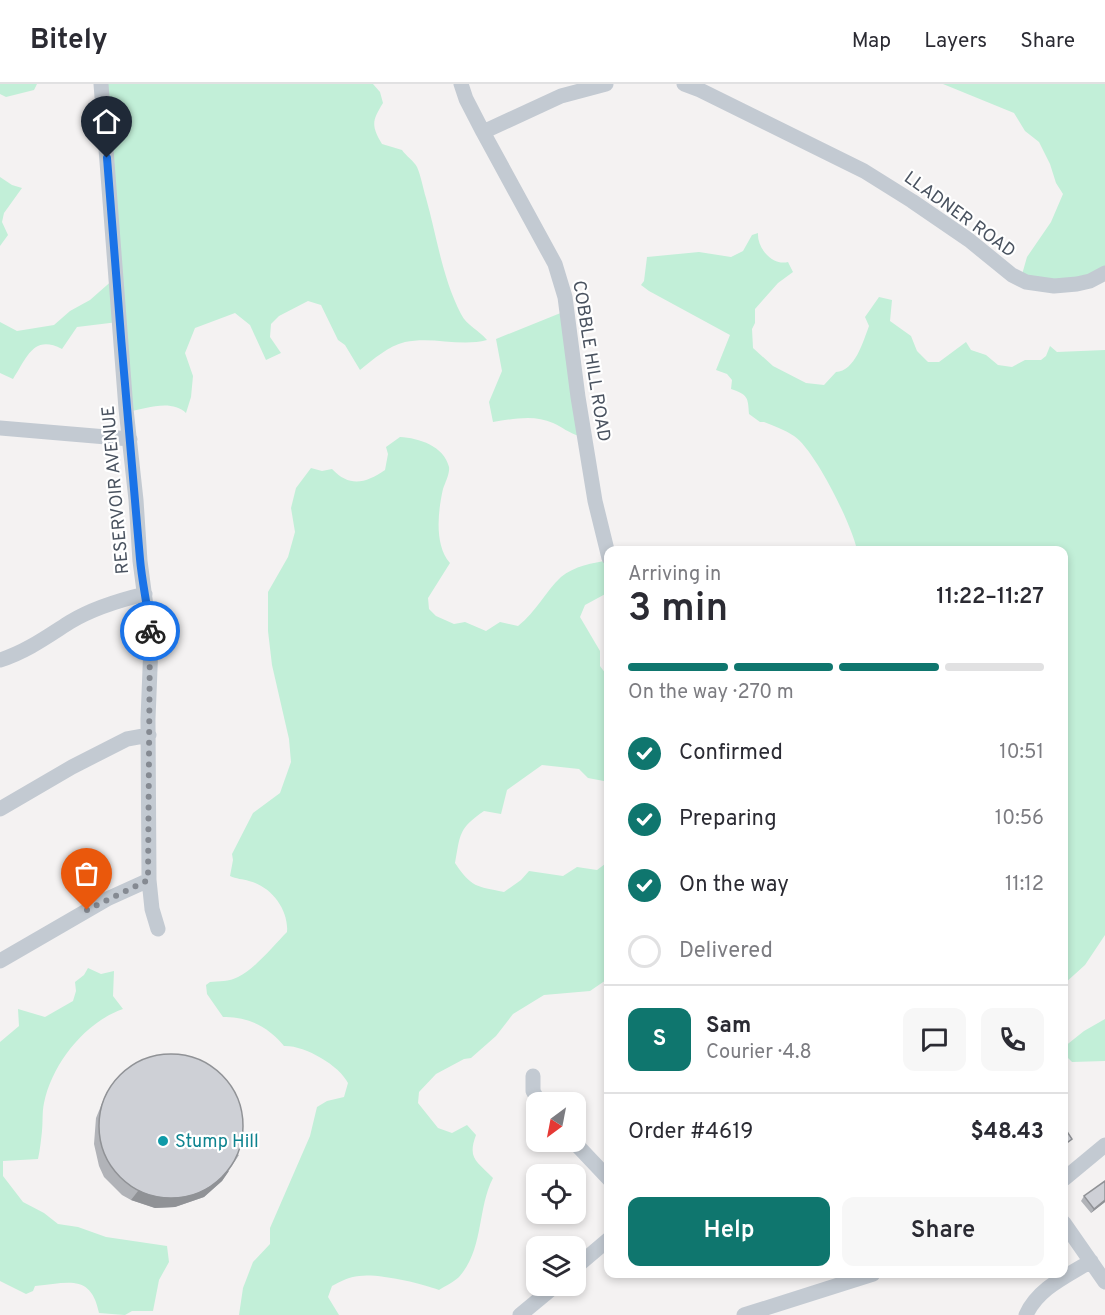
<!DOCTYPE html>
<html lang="en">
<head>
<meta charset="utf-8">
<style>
  :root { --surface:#fff; --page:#f7f7f7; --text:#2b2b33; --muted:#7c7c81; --line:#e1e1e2; --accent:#0f766e }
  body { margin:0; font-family:Overpass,sans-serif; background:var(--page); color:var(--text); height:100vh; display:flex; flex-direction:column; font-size:22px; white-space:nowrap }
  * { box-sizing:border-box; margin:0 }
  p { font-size:20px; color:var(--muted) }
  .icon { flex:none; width:33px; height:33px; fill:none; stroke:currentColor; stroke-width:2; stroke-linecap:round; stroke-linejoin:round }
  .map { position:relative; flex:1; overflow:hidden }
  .panel { position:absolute; left:604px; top:462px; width:464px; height:732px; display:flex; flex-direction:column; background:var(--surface); border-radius:12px; box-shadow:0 3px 9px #0003 }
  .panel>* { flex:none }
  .needle { width:39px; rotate:212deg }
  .fabs { position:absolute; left:526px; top:1008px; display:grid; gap:12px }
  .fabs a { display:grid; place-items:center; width:60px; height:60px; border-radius:12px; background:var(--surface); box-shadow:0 3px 9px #0003; font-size:30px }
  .pin { position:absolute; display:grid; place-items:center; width:51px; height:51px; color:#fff; margin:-62px -26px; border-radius:50% 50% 50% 0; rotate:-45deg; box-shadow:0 0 6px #0007 }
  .pin .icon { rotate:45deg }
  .courier { position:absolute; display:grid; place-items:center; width:60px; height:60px; margin:-30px; border:4px solid #1a73e8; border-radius:50%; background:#fff; color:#222; box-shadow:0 2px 8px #0007 }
  .overview em { font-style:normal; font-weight:600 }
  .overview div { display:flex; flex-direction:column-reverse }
  .overview { display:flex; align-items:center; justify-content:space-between; height:102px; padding:0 24px }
  h1 { font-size:39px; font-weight:600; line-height:45px }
  .bar { display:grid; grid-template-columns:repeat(4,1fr); gap:9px 6px; align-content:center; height:72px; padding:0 24px }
  .bar i { height:8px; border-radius:4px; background:var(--line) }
  .bar .active { background:var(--accent) }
  .bar p { grid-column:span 4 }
  .line { display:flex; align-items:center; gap:15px; padding:0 24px; border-top:2px solid var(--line) }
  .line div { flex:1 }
  .round { display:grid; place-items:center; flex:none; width:63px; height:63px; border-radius:12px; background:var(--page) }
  ol { padding:0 24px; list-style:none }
  li { display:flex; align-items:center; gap:18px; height:66px }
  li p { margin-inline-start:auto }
  li .icon { padding:6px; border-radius:50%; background:var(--accent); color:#fff; stroke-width:4 }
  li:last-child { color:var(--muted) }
  li i { width:33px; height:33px; border:3px solid var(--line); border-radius:50% }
  .button { display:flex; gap:12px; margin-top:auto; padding:12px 24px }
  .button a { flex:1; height:69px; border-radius:12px; background:var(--accent); color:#fff; font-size:24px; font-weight:600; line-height:69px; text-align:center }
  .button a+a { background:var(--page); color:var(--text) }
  header { display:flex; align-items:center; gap:36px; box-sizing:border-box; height:84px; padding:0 30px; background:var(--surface); border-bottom:2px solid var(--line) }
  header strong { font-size:28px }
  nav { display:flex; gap:33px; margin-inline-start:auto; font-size:21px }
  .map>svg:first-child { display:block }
  .green { fill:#c2efd8 }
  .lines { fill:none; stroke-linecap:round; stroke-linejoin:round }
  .minor { stroke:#c3cad2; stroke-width:15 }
  .wall { fill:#b1b3b8 }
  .shaded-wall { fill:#909296 }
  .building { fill:#ced0d6; stroke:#909296; stroke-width:1.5 }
  .done { stroke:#858a92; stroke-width:6; stroke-dasharray:0 10.8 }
  .route { stroke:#1a73e8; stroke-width:8 }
  .culture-dot { fill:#0f9aa8; stroke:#fff; stroke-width:2 }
  .labels { text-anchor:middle; stroke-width:4.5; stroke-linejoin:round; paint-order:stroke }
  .street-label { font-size:18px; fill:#49525f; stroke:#fff }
  .culture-label { font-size:18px; fill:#0d838f; stroke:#fff; text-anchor:start }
</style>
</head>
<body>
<header>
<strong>Bitely</strong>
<nav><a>Map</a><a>Layers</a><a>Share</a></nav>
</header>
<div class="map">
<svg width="1105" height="1231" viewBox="0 0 1105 1231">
  <rect width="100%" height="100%" fill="#f4f2f2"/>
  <path class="green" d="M0,0H37L34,6L6,13L0,10Z
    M101,0H373L380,8L383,19C372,37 371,41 382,60L402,66C406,72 414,77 417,83C421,92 423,104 426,114C437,153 442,193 461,230C467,242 479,246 487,256C460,263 432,252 405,258C388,262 374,275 360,286L345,261L338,256L321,221L308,217L279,232L271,240L270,253L281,269L266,276L250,241L235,229L195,244L185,269L193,292L191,313L186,329C172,315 146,324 128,328L118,238L77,243L62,265C33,250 27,274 13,295L0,289V238L17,247L54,241L70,227L90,216L115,194Z
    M943,0H1105V194L1084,200L1021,194L1027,173L1051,138L1063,110L1056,99L1050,80L1039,58L1025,47L1014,29Z
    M0,93L12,101L22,104L4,129L2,138L8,151L0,162Z
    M758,149C757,164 772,182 788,178L793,188L778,199L755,225V239L752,245L753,264L773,282L806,299L824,301L836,288C855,287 863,258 869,242L865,233L879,213L892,216L890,237L911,252L917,267L928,278H939L966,258L971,266L986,271L998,281L1012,283L1025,276H1041L1046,272L1050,262L1057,268L1105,266V851L1085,881L1064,900V466H857C852,441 815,366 794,352C785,346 774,342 764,338H760L749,330C748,313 748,311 731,305L732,296L727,290L716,286L730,251L649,207L641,201L644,197L647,173L699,168L731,173L743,167L752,151Z
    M568,226L579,352C569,349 562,343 553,339C534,330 513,335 493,338L489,318L502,287L496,255Z
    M400,353C419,354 444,362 449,383C450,389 445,399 443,405C438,427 434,461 450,479L428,514L429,525L436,532L454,540L465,538L486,547L500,538L518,542C536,528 545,508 561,493C574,482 593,479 609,476V508L585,521L580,533L600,567V582L609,594V698L588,694L579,685L542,681L507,706L501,730L484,727C459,744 460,750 455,779C472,804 476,802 504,808L521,796L529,787L563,792L577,783L597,786L609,777V894L590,907L544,911L513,930L496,952L471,974L464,975L436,990L419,1008L418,1019L438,1044L452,1049L467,1041L476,1051C467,1075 477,1077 493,1094C477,1125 484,1165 459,1193C454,1198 445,1202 439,1206C421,1199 377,1189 359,1192C349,1193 341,1197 332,1202L328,1213L339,1231H239L243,1204L253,1178L270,1160V1144L310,1052L317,1023L327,1017L344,1013L348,999C339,981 304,961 284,962C269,943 247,932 223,933L207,910L206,901L210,898C219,897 229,898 238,893C255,885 273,862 287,848C289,826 271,802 249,797C243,795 236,795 230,792L233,776L232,770L253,729L280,709L291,678L289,655L272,581L268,547V508L288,473L295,448L291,424L296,404L311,384L322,387L332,385C350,404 366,399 385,386L388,370L386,363Z
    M88,884L101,890L114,887L113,912L123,925C85,938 52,980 44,1019C42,1028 43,1038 42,1047C41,1056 40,1066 38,1075L3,1077V1092L23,1118L44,1129L58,1140L78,1143L106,1153L167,1162L169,1178L159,1196L153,1227H132L125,1231L99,1229C91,1189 68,1199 35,1202L33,1207L26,1210L0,1197V958L19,942L18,925L45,933L73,917L76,907L75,898L84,891Z
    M1105,935V977L1072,978L1064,970V963L1084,947Z"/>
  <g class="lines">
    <path class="minor" d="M101,0L126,325L136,416L140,477L151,560L148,635L149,796L152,825L158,845
      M461,0L466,15L483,48L555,180L565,213L578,313L595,417L609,474
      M684,0L700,6L864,87L912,117L969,156L1012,191L1026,198L1054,202L1077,200L1090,197L1105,189
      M483,48L561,12L606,0
      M0,344L130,355
      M0,576C26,568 48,552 70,538C93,524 120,516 145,510
      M0,725L72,683L127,655L149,651
      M0,877L107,815L149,796
      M533,992V1007L539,1018
      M574,1058L609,1095
      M1064,1095L1105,1061
      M1064,1139L1105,1198
      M576,1183L609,1155
      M520,1231L555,1202
      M744,1231L873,1190
      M1026,1231C1038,1204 1067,1192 1091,1177"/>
  </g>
  <path class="wall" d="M112,1002L239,1071L222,1097L204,1113L175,1123L155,1124L131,1116L122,1111L104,1093L99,1082L94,1060L96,1034L105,1012Z
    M1084,1112L1105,1118L1091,1129L1081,1117Z"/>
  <path class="shaded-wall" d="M229,1087L222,1097L204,1113L175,1123L155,1124L131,1116L138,1107Z
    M1105,1116V1118L1091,1129L1094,1125Z"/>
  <path class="building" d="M99 1042a72 72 0 1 1 144 0a72 72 0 1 1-144 0Z
    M1064,1043L1072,1055L1064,1061Z
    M1105,1097V1116L1094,1125L1084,1112Z"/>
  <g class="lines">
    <path class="done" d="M87,826L148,796L150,547"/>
    <path class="route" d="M107,74C117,208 128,341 140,475C142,499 148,523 150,547"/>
  </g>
  <circle class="culture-dot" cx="163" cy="1057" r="6"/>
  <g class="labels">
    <g class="street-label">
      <text transform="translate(960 130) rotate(36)" y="6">LLADNER ROAD</text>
      <text transform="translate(592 277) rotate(81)" y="6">COBBLE HILL ROAD</text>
      <text transform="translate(115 406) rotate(-95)" y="6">RESERVOIR AVENUE</text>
    </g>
    <g class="culture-label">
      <text x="175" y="1063">Stump Hill</text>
    </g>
  </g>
</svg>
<div class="fabs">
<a><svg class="needle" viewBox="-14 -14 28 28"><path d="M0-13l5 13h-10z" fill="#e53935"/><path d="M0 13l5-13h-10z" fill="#7c7c81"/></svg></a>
<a><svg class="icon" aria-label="locate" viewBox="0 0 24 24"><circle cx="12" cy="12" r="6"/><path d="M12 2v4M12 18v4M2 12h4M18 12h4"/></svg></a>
<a><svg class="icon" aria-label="layers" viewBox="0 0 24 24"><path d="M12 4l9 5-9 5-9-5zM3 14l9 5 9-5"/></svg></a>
</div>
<div class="pin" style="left:87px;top:826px;background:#ea580c"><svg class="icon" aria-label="bag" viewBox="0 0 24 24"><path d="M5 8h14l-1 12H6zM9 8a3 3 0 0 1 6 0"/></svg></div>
<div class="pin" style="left:107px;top:74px;background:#1f2937"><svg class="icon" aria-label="home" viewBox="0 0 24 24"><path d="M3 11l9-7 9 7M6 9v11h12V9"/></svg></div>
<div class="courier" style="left:150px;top:547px"><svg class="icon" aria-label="bike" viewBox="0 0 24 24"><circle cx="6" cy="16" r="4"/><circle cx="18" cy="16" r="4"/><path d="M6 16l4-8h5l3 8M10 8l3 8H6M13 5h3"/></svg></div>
<section class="panel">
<div class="overview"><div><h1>3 min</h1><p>Arriving in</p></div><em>11:22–11:27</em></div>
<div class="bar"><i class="active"></i><i class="active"></i><i class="active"></i><i></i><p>On the way · 270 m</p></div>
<ol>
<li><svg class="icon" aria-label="check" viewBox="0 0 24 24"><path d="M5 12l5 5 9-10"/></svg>Confirmed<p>10:51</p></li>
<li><svg class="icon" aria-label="check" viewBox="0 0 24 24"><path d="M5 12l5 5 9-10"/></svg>Preparing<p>10:56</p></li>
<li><svg class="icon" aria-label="check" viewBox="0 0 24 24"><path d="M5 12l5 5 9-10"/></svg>On the way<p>11:12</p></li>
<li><i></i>Delivered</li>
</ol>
<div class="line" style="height:108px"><b class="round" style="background:var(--accent);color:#fff">S</b><div><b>Sam</b><p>Courier · 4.8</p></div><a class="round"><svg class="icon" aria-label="chat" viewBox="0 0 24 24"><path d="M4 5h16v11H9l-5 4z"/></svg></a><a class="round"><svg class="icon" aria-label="phone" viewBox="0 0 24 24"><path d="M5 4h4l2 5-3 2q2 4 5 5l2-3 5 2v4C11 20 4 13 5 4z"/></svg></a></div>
<div class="line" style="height:78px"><div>Order #4619</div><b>$48.43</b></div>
<div class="button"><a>Help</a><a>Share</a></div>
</section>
</div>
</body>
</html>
